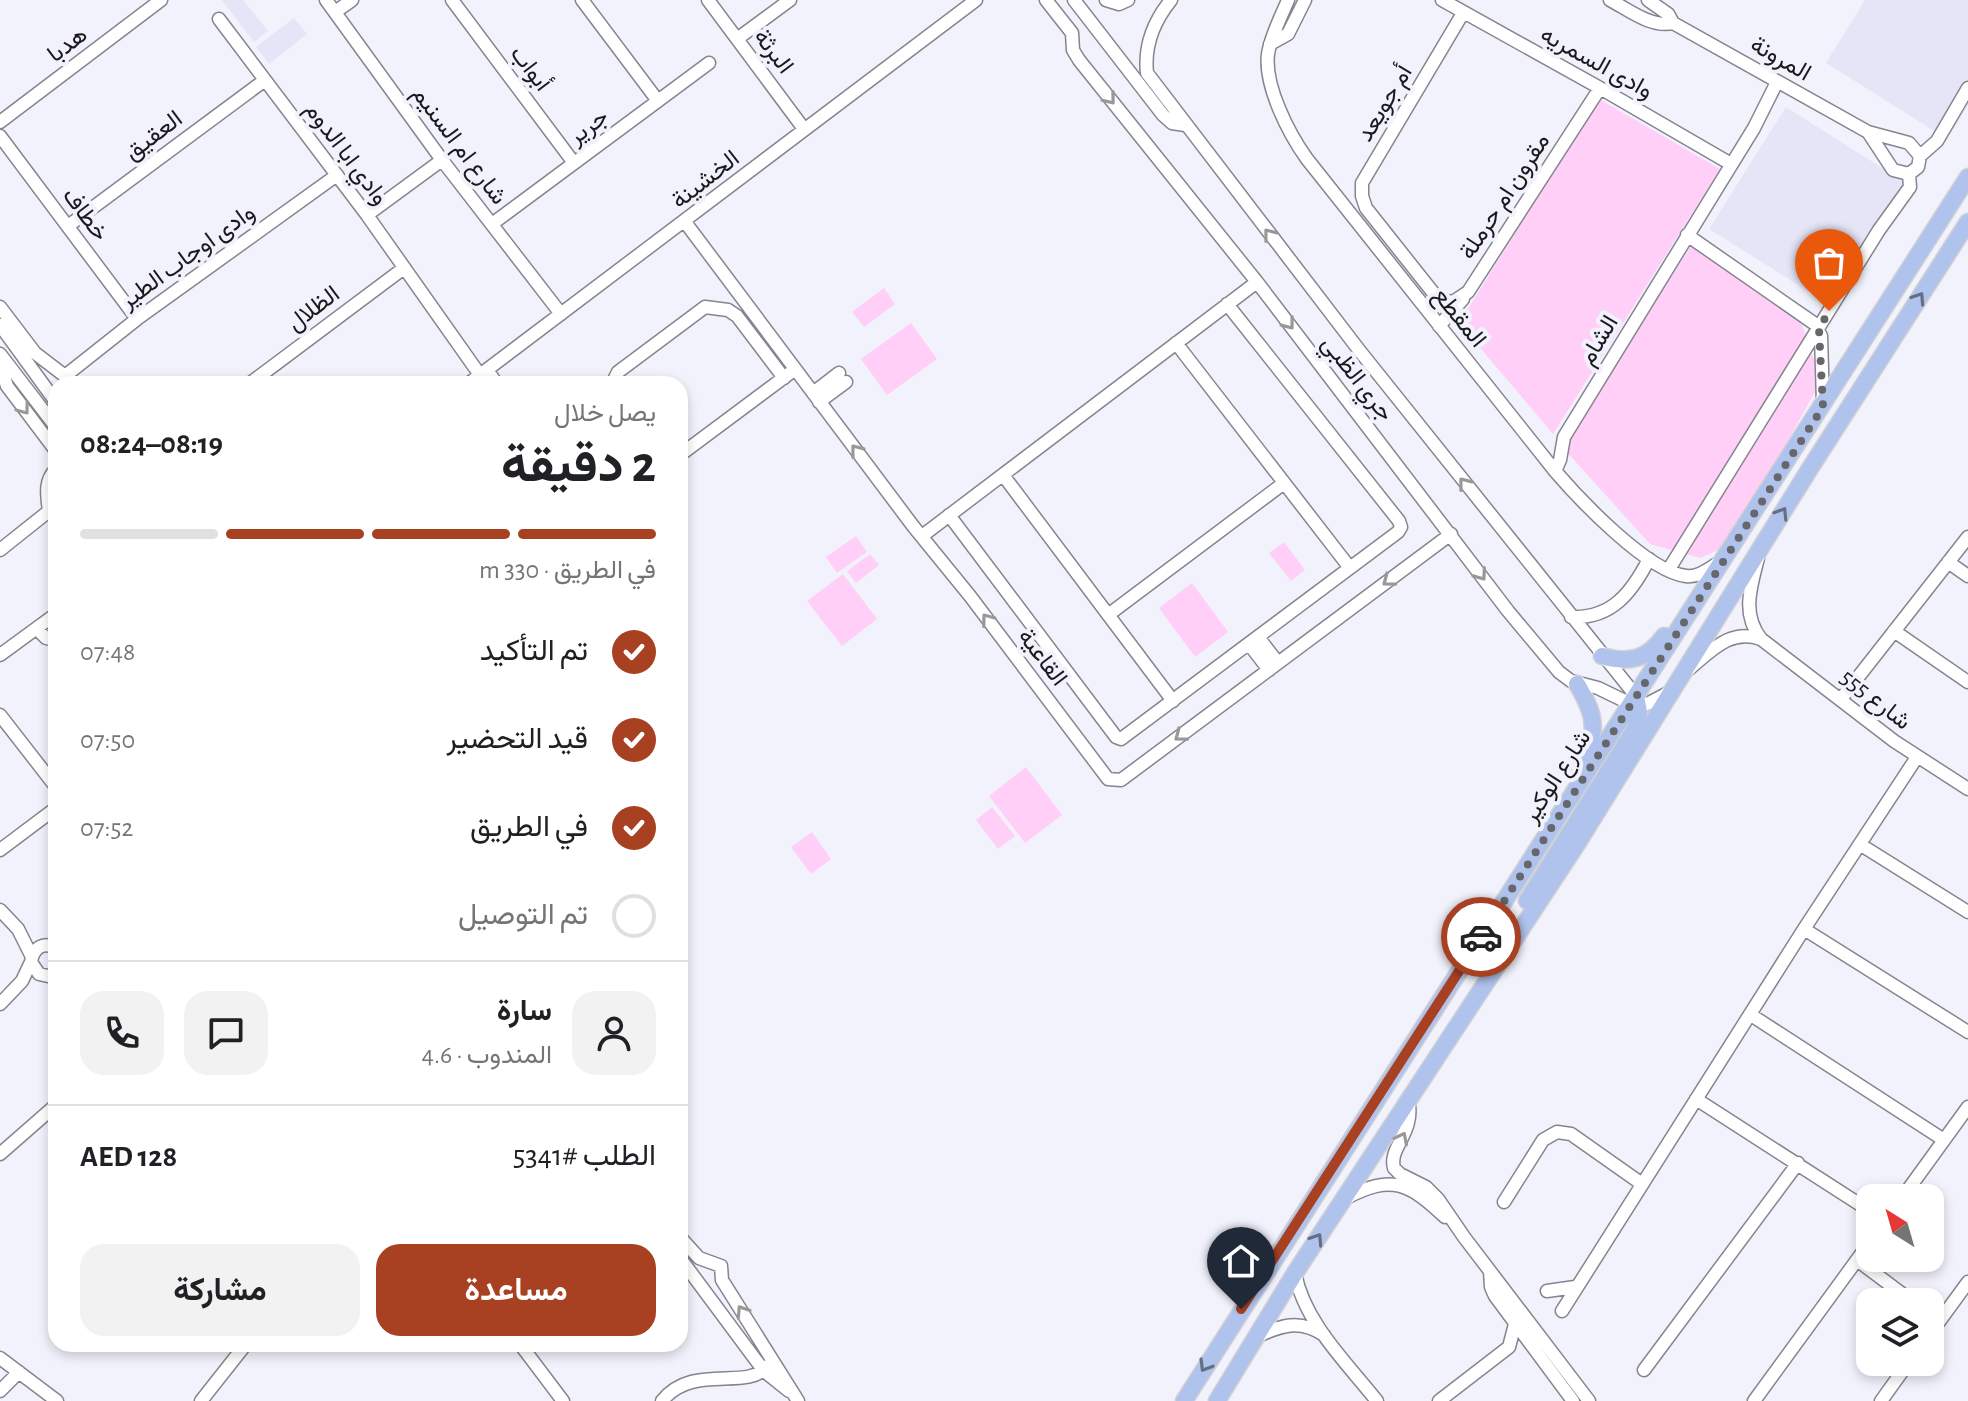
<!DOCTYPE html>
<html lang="ar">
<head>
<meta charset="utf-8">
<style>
  :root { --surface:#fff; --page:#f2f2f2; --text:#202124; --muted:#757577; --line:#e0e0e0; --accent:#a84121 }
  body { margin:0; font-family:"Alegreya Sans",Vazirmatn,sans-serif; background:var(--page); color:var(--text); direction:rtl; height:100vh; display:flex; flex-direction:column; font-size:30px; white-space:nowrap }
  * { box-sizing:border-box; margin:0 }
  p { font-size:26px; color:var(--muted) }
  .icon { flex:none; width:44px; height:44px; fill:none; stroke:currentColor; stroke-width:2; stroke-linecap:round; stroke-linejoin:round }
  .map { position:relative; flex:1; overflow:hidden; direction:ltr }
  .drawer { position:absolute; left:48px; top:376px; width:640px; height:976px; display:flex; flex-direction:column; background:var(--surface); border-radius:24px; box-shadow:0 4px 12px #0003; direction:rtl }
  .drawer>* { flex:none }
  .needle { width:52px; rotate:323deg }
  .buttons { position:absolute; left:1856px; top:1184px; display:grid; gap:16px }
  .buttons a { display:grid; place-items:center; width:88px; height:88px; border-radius:16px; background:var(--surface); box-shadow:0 4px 12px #0003; font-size:40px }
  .pin { position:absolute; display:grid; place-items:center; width:68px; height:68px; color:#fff; margin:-82px -34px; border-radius:50% 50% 50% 0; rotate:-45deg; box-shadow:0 0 8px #0007 }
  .pin .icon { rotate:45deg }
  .courier { position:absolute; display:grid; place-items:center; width:80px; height:80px; margin:-40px; border:6px solid #a84121; border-radius:50%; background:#fff; color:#222; box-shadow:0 2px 10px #0007 }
  .overview em { font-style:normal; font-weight:700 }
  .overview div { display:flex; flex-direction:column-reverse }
  .overview { display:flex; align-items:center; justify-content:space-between; height:136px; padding:0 32px }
  h1 { font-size:52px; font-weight:700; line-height:60px }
  .bar { display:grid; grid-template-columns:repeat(4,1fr); gap:12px 8px; align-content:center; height:96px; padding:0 32px }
  .bar i { height:10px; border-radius:6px; background:var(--line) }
  .bar .current { background:var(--accent) }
  .bar p { grid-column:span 4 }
  .line { display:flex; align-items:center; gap:20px; padding:0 32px; border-top:2px solid var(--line) }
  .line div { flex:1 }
  .round { display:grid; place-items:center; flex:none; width:84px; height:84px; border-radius:24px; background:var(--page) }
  ol { padding:0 32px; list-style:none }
  li { display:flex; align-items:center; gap:24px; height:88px }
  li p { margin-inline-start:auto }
  li .icon { padding:8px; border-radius:50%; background:var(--accent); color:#fff; stroke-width:4 }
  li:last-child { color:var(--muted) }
  li i { width:44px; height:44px; border:4px solid var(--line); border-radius:50% }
  .cta { display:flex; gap:16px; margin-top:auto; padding:16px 32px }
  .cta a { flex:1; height:92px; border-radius:24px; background:var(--accent); color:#fff; font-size:32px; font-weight:700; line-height:92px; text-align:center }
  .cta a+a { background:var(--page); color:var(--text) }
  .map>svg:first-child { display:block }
  .built { fill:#e6e5f7 }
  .green { fill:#ffcff8 }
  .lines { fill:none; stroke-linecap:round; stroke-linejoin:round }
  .minor-casing { stroke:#85858f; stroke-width:15 }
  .major-casing { stroke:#d1d1d2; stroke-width:19 }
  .minor { stroke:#fff; stroke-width:12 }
  .major { stroke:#afc3ed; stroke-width:16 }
  .oneway { stroke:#989899 }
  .oneway2 { stroke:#646e85 }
  .done { stroke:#66666b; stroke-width:8; stroke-dasharray:0 14.4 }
  .route { stroke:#a84121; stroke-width:10 }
  .labels { text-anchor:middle; stroke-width:8; stroke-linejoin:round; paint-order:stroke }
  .street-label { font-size:24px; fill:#1a1a1d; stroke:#f2f2fd }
</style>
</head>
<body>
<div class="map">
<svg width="1968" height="1401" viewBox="0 0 1968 1401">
  <rect width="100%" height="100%" fill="#f2f2fd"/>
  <path class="built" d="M222,0H243L268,31L254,42Z
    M1865,0H1968V105L1947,139L1826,63Z
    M294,18L307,34L269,64L256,47Z
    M1786,107L1909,185L1832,306L1709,229Z"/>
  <path class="green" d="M1599,99L1720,169L1553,434L1459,323Z
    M1691,246L1801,322L1814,360L1815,392L1730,545L1700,558L1650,544L1563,448Z
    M884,288L895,304L864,327L852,312Z
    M911,323L937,359L887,395L861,359Z
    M856,536L867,552L837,573L826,557Z
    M1284,542L1305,570L1291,581L1269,553Z
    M870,554L879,565L856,583L847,571Z
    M843,574L877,619L842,646L807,601Z
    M1192,583L1228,632L1195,657L1159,608Z
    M1026,767L1062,815L1025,843L989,796Z
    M992,807L1015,836L998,849L976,820Z
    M812,832L831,859L811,874L791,847Z"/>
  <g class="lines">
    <defs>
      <path id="minor" d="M326,0L442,160L561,314
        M452,0L574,163
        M582,0L658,101
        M708,0L804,129
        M1046,0L1072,33L1073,50L1079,60L1257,282L1508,611L1559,672L1571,681L1598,688L1631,704H1647L1670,692
        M1074,0L1163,115L1172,123L1185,125
        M1106,0L1119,4L1128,0
        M1171,0C1154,21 1144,45 1147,73L1359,350L1636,696
        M1288,0C1281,17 1271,35 1268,54C1264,86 1289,134 1307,159L1555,471C1579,499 1648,572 1686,576C1698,578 1710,568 1720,562
        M1442,0L1600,88L1731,164
        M1610,0C1629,10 1651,28 1673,23
        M1648,0L1668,14L1673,23L1868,132L1909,143L1920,156L1918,167L1909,174L1893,170L1868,132
        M335,12L352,0
        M1463,13L1362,183V196L1366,208L1439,300L1453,302L1468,292L1600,88
        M219,19L367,215L480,375
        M737,39L790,0
        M1270,44L1288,34L1305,0
        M0,122L161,0
        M0,136L137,319
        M1920,156L1937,141L1968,88
        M367,215L442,160
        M685,222L913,526L970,596L1108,779L1121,780L1451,534
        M492,224L709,63
        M68,226L265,80
        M1687,235L1815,324L1821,336L1823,403
        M0,307L35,353L65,376L70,384
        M0,325L56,402
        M1439,326L1463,299
        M1176,343L1350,568
        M0,354L56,427
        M6,362L4,377L7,386L56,451
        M487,370L497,384
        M65,376L137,319L337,175
        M249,384L404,268
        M468,384L976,0
        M612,384L618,372L705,307L728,310L737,316L784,378
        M813,393L839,373
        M819,402L846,382
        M680,455L790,373
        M1555,471L1560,460L1564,437L1754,128L1777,82
        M1003,475L1173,701
        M949,515L1116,737L1121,739L1398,532L1401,527L1399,521L1227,304
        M922,536L1257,282
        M0,550L49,511C47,495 44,481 56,469
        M1758,558C1751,587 1741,613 1761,639L1894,741L1968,789
        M1948,562L1968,576
        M1669,569L1879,230L1910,187L1909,174
        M1108,615L1284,483
        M1571,617C1612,619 1632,592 1649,559
        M37,629L46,638L56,640
        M1894,631L1968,682
        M1258,637L1278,663
        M1249,644L1269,670
        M0,655L56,614
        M1689,669C1711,651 1730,628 1761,639
        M1841,699L1968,537
        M0,715L56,787
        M1861,845L1968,912
        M0,850L56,808
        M0,910L18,929L32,957
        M1804,929L1968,1032
        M56,948C43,941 33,948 31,962L39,974L48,976L56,973
        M0,1004L22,981L31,962
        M1751,1015L1944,1140
        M1408,1099C1416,1133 1388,1147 1394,1168L1400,1174L1426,1187L1438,1199L1464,1237L1589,1401
        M1696,1099L1870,1211
        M0,1154L56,1105
        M1346,1198C1392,1174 1409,1183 1445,1217
        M1902,1198L1968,1107
        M1504,1202L1543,1140L1557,1132L1571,1134L1642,1184
        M680,1237L699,1258L721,1266L722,1280L798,1401
        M680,1258L764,1371L789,1391
        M1857,1260L1913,1302
        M1490,1271L1491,1287L1495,1296L1573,1401
        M1295,1273C1304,1322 1347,1363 1377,1401
        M1547,1291L1575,1287
        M1562,1311L1804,929L1917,757
        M1930,1334L1968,1282
        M1256,1337C1281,1325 1300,1319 1324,1335
        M520,1344L563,1401
        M0,1358L57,1401
        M1644,1370L1798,1163
        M0,1391L19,1372
        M201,1401L246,1344
        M662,1401C693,1362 748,1392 767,1366
        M1439,1401L1509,1347L1515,1324
        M1754,1401L1870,1242
        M1881,1401L1909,1362"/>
      <path id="major" d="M1602,656C1629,664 1648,659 1664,636
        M1577,771C1597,733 1599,721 1577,684
        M1527,901L1635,729L1639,712L1636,696
        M1184,1401L1968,177
        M1217,1401L1295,1273L1577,844L1809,470L1968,222"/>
    </defs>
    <use href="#minor" class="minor-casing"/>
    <use href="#major" class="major-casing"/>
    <use href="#minor" class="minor"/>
    <use href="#major" class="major"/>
  </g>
  <defs><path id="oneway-chevron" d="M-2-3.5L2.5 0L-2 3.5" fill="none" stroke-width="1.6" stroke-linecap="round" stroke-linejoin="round" transform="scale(2)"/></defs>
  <g class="oneway">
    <use href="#oneway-chevron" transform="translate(1110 99) rotate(51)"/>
    <use href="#oneway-chevron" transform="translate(1269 234) rotate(-128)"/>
    <use href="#oneway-chevron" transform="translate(1289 324) rotate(52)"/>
    <use href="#oneway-chevron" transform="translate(24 409) rotate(53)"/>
    <use href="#oneway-chevron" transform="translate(856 450) rotate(-128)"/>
    <use href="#oneway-chevron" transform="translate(1464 483) rotate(-128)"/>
    <use href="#oneway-chevron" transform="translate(1481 575) rotate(54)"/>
    <use href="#oneway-chevron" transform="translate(1388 581) rotate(143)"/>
    <use href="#oneway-chevron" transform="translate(987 619) rotate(-127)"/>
    <use href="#oneway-chevron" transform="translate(1180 736) rotate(143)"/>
    <use href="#oneway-chevron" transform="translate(1402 1138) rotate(-63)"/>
    <use href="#oneway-chevron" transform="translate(742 1311) rotate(-123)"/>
  </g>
  <g class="oneway2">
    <use href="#oneway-chevron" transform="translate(1919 298) rotate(-57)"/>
    <use href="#oneway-chevron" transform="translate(1782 513) rotate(-58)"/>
    <use href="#oneway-chevron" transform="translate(1317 1239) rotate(-57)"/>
    <use href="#oneway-chevron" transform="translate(1205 1366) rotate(121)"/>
  </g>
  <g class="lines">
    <path class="done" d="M1481,937L1823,407L1819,329L1829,311"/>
    <path class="route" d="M1241,1309L1481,937"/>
  </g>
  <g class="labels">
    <g class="street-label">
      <text transform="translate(67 44) rotate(-37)" y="8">هدبا</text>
      <text transform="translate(774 51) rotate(53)" y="8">البرثة</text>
      <text transform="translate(1781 58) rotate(30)" y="8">المرونة</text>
      <text transform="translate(1597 62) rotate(29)" y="8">وادى السمريه</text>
      <text transform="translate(531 68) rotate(53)" y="8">أبواب</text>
      <text transform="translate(1384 103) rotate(-59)" y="8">أم جويعد</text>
      <text transform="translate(588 126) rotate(-37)" y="8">جرير</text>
      <text transform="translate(153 135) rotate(-37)" y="8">العقيق</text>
      <text transform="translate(460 145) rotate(53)" y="8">شارع ام السنيم</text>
      <text transform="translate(347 153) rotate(53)" y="8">وادي ابا الدوم</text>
      <text transform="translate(705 179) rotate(-38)" y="8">الخشينة</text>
      <text transform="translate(1504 196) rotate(-57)" y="8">مقرون ام حرملة</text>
      <text transform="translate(86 214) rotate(53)" y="8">خطاف</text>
      <text transform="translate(187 256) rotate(-36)" y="8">وادى اوجاب الطير</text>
      <text transform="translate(313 308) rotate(-37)" y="8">الظلال</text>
      <text transform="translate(1460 317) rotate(51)" y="8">المقطع</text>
      <text transform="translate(1598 340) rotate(-59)" y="8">الشام</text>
      <text transform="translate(1358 378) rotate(52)" y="8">جري الظبي</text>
      <text transform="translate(1043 657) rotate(53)" y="8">القاعية</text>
      <text transform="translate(1876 699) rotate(38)" y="8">شارع 555</text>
      <text transform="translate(1556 776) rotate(-57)" y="8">شارع الوكير</text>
    </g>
  </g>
</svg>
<div class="buttons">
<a><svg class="needle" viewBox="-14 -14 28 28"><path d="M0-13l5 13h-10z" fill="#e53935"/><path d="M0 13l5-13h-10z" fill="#757577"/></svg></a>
<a><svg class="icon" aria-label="layers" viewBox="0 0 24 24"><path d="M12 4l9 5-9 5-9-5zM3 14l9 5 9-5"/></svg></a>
</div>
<div class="pin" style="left:1829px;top:311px;background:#ea580c"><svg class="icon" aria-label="bag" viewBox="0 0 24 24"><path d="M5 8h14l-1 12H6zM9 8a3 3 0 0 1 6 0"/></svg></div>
<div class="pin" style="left:1241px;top:1309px;background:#1f2937"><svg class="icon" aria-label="home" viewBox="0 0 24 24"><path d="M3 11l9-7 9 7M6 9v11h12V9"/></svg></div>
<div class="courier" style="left:1481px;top:937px"><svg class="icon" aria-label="car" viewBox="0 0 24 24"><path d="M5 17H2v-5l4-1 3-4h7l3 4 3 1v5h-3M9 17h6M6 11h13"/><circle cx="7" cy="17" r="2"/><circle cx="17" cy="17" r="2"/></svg></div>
<section class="drawer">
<div class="overview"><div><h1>2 دقيقة</h1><p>يصل خلال</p></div><em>08:19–08:24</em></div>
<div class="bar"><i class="current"></i><i class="current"></i><i class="current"></i><i></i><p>في الطريق · 330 m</p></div>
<ol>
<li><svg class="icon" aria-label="check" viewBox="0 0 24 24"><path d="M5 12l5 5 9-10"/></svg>تم التأكيد<p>07:48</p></li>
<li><svg class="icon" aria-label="check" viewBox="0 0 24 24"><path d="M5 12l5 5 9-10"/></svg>قيد التحضير<p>07:50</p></li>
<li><svg class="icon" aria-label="check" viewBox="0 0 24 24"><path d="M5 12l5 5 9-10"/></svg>في الطريق<p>07:52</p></li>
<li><i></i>تم التوصيل</li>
</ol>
<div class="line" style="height:144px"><a class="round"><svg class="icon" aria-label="person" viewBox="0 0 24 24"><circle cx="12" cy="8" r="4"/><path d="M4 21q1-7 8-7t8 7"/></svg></a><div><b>سارة</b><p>المندوب · 4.6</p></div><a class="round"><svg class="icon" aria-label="chat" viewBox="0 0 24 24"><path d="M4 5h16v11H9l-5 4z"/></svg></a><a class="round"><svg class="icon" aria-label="phone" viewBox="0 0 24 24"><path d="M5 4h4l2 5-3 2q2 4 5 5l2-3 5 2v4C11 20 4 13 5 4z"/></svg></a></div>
<div class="line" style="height:104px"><div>الطلب #5341</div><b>AED 128</b></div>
<div class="cta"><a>مساعدة</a><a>مشاركة</a></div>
</section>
</div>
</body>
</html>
